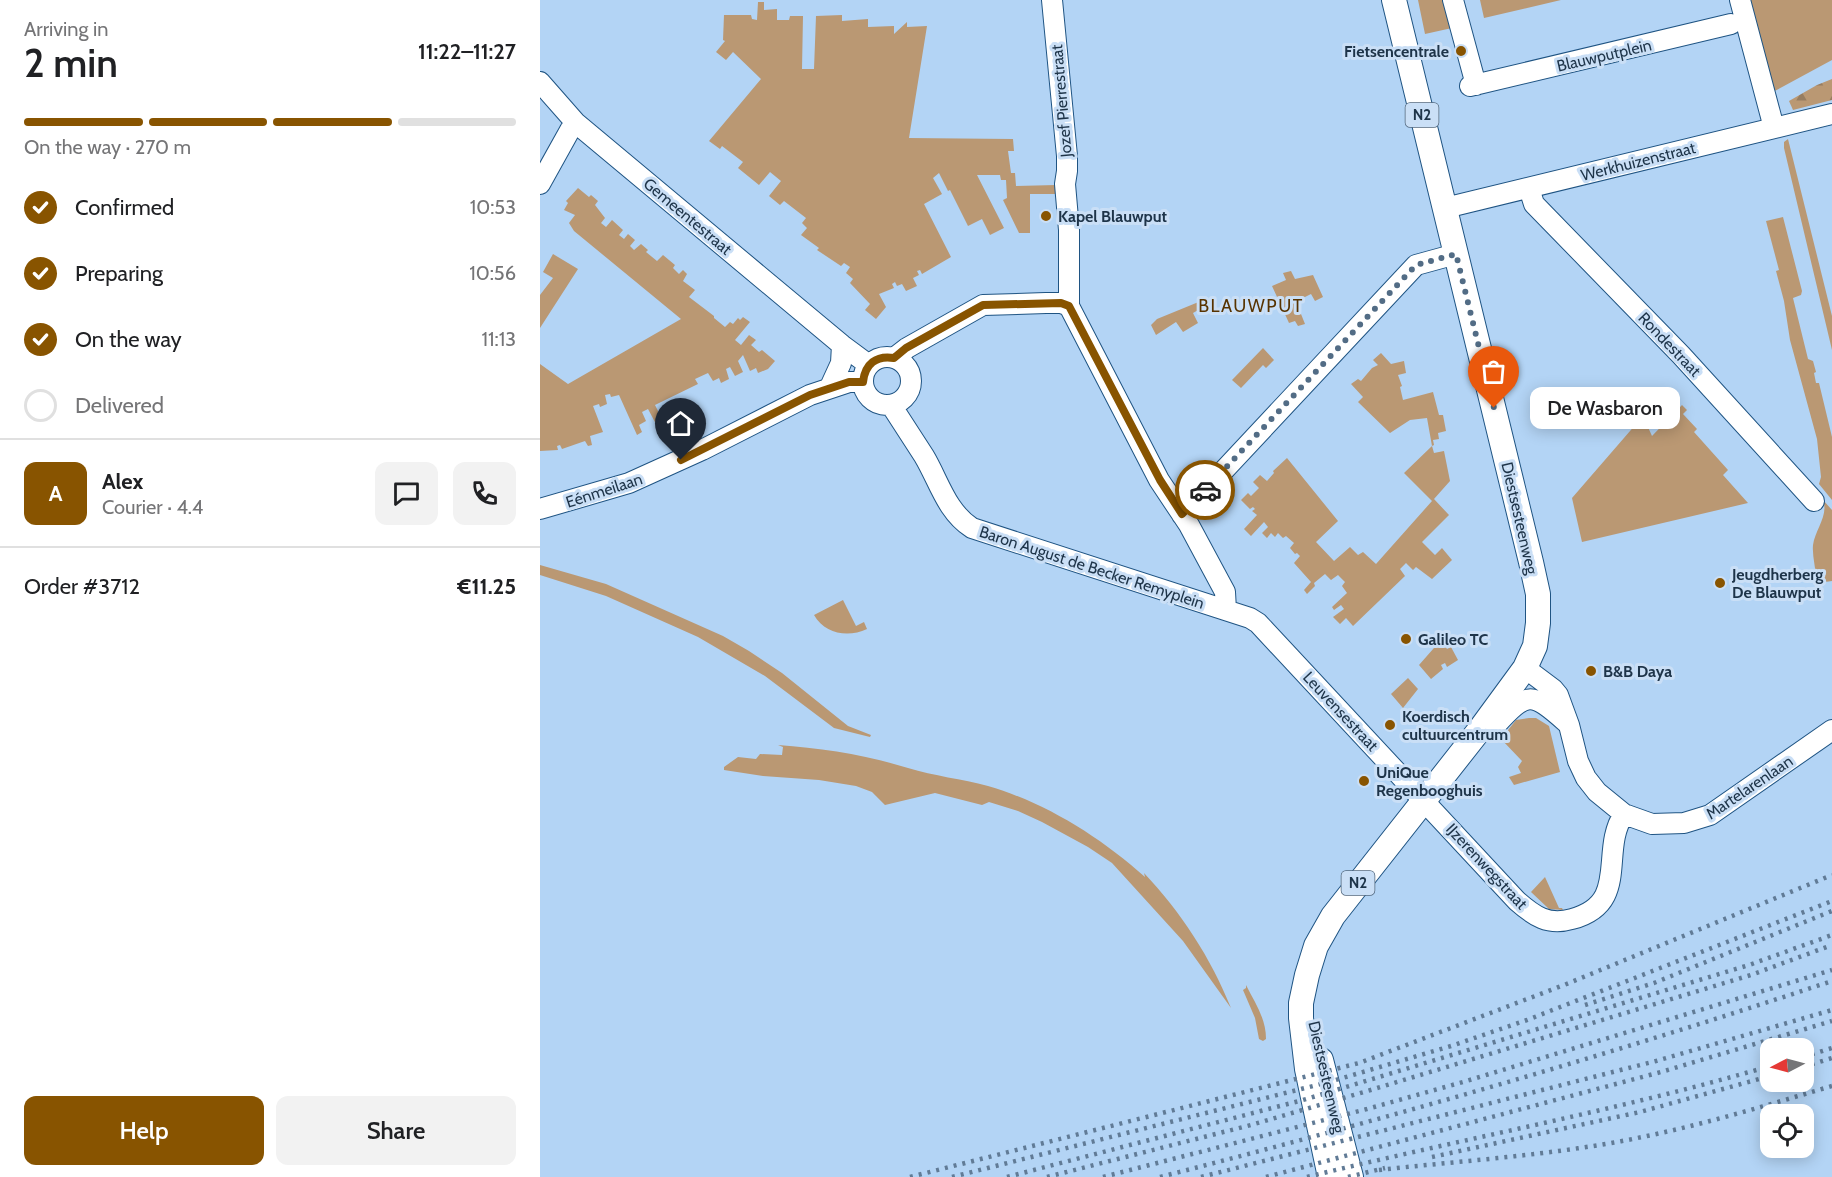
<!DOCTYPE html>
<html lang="en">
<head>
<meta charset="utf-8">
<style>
  :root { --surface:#fff; --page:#f2f2f2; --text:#202124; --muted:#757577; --line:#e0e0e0; --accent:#885400 }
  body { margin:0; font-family:Cabin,sans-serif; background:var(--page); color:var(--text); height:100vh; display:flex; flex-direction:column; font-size:22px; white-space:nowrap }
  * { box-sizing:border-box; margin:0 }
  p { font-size:20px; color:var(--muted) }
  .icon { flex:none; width:33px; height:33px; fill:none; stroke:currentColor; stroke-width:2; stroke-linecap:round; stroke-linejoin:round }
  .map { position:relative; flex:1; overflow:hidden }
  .side { display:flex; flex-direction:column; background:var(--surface); width:540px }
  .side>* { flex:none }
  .needle { width:39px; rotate:264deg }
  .fabs { position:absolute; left:1220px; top:1038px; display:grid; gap:12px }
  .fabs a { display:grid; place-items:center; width:54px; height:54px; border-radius:12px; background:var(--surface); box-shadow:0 3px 15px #0003; font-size:30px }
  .pin { position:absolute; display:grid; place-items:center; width:51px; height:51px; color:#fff; margin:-62px -26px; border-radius:50% 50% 50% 0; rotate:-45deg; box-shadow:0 0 6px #0007 }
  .pin .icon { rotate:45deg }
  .courier { position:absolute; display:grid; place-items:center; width:60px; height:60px; margin:-30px; border:4px solid #885400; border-radius:50%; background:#fff; color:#222; box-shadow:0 2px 8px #0007 }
  .bubble { position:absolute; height:42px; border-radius:12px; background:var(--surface); box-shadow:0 3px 15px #0003; font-size:20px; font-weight:600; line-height:42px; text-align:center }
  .headline em { font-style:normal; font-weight:600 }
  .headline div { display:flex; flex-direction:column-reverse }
  .headline { display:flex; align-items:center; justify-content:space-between; height:102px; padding:0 24px }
  h1 { font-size:39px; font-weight:600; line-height:45px }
  .bar { display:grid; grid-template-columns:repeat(4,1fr); gap:9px 6px; align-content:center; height:72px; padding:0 24px }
  .bar i { height:8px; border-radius:4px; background:var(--line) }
  .bar .selected { background:var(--accent) }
  .bar p { grid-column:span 4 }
  .line { display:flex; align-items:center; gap:15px; padding:0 24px; border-top:2px solid var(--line) }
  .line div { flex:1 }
  .round { display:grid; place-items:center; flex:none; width:63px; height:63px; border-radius:12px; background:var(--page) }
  ol { padding:0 24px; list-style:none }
  li { display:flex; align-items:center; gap:18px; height:66px }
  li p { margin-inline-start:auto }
  li .icon { padding:6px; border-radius:50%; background:var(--accent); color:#fff; stroke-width:4 }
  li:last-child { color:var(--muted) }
  li i { width:33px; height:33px; border:3px solid var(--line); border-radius:50% }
  .primary-button { display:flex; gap:12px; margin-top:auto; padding:12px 24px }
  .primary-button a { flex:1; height:69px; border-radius:12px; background:var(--accent); color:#fff; font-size:24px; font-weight:600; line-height:69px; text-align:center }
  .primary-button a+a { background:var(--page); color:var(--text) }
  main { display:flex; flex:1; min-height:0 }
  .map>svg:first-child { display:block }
  .green { fill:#ba9873 }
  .forest { fill:url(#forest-firs) }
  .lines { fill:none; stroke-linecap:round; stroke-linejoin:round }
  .minor-casing { stroke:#1f5483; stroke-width:22 }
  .major-casing { stroke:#1f5483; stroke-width:26 }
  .minor { stroke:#fff; stroke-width:20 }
  .major { stroke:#fff; stroke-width:24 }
  .rail { stroke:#617b96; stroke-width:4.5; stroke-dasharray:3 6; stroke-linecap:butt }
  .done { stroke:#526c85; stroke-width:6; stroke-dasharray:0 10.8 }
  .route { stroke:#885400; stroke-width:8 }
  .poi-dot { fill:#885400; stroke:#cadff6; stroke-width:2 }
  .labels { text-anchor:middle; stroke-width:6; stroke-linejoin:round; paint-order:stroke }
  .shield { fill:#cadff6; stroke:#52677d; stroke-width:1.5 }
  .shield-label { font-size:15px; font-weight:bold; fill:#1e3449 }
  .poi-label { font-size:16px; font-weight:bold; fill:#1e3449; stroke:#cadff6; text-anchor:start }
  .street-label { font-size:16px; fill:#1e3449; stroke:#cadff6 }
  .neighbourhood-label { font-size:18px; letter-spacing:1.5px; fill:#573300; stroke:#cadff6 }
</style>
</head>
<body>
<main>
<section class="side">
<div class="headline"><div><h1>2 min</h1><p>Arriving in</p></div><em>11:22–11:27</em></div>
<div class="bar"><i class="selected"></i><i class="selected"></i><i class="selected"></i><i></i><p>On the way · 270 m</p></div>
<ol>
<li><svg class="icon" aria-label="check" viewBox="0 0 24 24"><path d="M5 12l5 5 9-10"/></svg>Confirmed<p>10:53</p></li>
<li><svg class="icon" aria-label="check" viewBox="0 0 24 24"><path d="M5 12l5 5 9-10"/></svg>Preparing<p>10:56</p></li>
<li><svg class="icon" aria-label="check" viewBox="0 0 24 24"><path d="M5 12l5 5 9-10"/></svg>On the way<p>11:13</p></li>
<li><i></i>Delivered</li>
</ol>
<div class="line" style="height:108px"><b class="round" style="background:var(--accent);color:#fff">A</b><div><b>Alex</b><p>Courier · 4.4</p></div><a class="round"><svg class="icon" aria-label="chat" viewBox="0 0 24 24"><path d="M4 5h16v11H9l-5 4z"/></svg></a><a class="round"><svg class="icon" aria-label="phone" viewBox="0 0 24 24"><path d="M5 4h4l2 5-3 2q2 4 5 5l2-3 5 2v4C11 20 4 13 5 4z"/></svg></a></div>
<div class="line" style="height:78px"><div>Order #3712</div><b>€11.25</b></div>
<div class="primary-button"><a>Help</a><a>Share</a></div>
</section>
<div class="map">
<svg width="1292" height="1177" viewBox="0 0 1292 1177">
  <defs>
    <pattern id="forest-firs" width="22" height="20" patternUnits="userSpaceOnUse" patternTransform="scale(1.5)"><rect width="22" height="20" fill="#ba9873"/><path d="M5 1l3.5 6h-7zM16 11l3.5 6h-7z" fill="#977d60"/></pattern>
  </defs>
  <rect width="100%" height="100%" fill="#b3d4f5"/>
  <path class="green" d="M878,0H906L912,28L885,34Z
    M940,0H1021L944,18Z
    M1208,0H1292V60L1231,93Z
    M218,2H224V10L237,9V20H249L250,16H263L262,69H274L276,16L302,15V21L328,19V27L354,26V34L367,22V27L387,26L369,138L473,139L474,151H468L471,173H475L476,186L516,185V194H490V233H479L463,200L467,198L466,180H461L460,175H437L464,228L450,235L442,219L428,226L410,190L408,191L399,173L393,178L402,194L384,204L411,257L382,274L380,270L377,271L379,275L373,278L377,286L366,291L362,284L357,286L355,282L352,284L354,288L339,294L346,307L336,319L325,310L330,304L310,283L313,279L306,273L310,267L304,263L301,266L277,250L279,248L261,235L267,228L262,223L266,218L244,201L240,205L229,196L241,181L230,172L219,185L198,168L203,162L182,146L180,149L169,141L221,79L193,52L186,60L176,52L185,41L183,40L184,15H211L212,19L217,20Z
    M1248,139L1292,316V350L1244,148V142Z
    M38,188L49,197L51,195L58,201L55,205L65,218L61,223L66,227L72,220L83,230L79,235L84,239L88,234L95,240L90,246L94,250L101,244L108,250L106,252L117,261L123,255L135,265L133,268L139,274L143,270L147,274L143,281L155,290L149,297L174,316V318L185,327L190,322L193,324L198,318L200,320L203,317L210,322L195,340L201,345L209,335L216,340L211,345L219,352L222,350L235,361L228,369L218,373L216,368L210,371L203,355L198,361L203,372L195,376L190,367L186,369L189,379L181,383L179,378L173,381L168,373L155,379L158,384L115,405L123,421L116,424L108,409L102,412L106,421L99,425L102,432L97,435L79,395L71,397L70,394L65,395L67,404L60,407L59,404L53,406L63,432L50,436L52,445L48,446L45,441L22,449L20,445L17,446L18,450L0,451V364L28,384L141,319L34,231L29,223L35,215L24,210L28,203L26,201Z
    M1243,217L1262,291L1261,295L1253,298L1268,359L1273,361L1276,372L1274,373L1276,383H1279L1292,437V500L1279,484L1281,477L1277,439L1250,340L1244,301L1236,271L1239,270L1226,221Z
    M13,254L38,269L0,328V295L13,278L3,272Z
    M751,271L755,279L773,275L783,297L775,301L771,294L763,298L764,301L757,304L765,324L758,326L755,321L749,323L732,286L746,280L743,273Z
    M661,301L667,305L653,313L658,323L643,332L636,322L616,335L611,325L617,319Z
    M723,348L734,360L726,368L723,365L701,388L692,380Z
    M841,353L851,364L864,361L866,373L858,375L862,386L860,387L863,400L893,392L899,415H903L906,431L898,433L899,439L893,440L894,445L892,446L894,453L904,451L910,481L894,499L909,515L882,542L895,555L902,548L912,560L892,579L876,567L873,570L866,563L860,569L865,576L813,626L806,618L800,624L793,617L804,609L801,605L794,610L792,607L807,593L802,586L805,582L798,575L791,580L785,574L774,583L775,586L767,594L764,590L771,582L754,563L760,556L757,553L755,554L750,548L754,543L746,536L743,538L738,533L735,537L731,533L727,538L722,533L728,527L724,522L711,536L704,529L717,515L712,511L715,509L713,507L710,509L701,500L708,493L711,496L719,488L713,482L720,475L727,481L734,473L733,471L747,458L798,521L776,542L794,561L810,547L818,555L823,552L836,564L892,501L864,473L892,446L887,418L870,420L850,433L818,402L823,397L811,384L818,379L821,381L832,368L838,365L833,360Z
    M1142,405L1147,410L1143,414L1157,429L1154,432L1188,470L1183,475L1208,503L1042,542L1032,498L1103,416L1112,436Z
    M1283,500L1292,510V581L1285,582L1276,579C1276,568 1272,556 1273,545C1275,530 1289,515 1283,500Z
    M0,565L66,584L183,636L209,651L242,673L308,726L331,735L330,737L294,728L225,676L158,637L66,596L0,575Z
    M303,600L316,626L324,622L327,629C308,638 285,634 274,615Z
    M901,640L907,649L911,647L918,660L907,667L905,663L901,665L903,669L891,679L879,665Z
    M868,678L878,689L863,708L851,694Z
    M989,718H996L1009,726L1020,772L974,785L969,777L981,773L978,767L982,761L961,739L976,720Z
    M238,745C282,748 326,755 368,768C394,776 422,779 448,786C506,803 560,837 605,877L604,873C641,912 671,958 691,1008L643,941L572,863L548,847L502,822L478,811L449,802L442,805L395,793L345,805L332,792L316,786L279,780L223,776L184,770V767L198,757L216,759L220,754L242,755L243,747Z
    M1005,877L1019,908H1022L1023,910L1009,909L991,892Z
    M706,985C715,1003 726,1018 726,1039L723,1041L719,1039L715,1018L703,990L706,988Z"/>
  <path class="forest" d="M1292,79V100L1253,110L1249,101L1277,85Z"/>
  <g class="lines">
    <defs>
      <path id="minor" d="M512,0L527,156V171L525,184L529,230V306L619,480L649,525L685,592L686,610
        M913,0L936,85
        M1200,0L1234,128
        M0,82L36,123L302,345L329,365
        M930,86L1191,24
        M0,184L30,130L36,123
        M989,188L994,204L1141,355L1274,501
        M905,208L1292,114
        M323 381a24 24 0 1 1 48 0a24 24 0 1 1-48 0Z
        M354,358L367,348L443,305L506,303H521L529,306
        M290,387L301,363L302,345
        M351,405C362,422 373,439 384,456C399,481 406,511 432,528L710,618L718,623L977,901C994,916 1008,926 1032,919C1091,903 1059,851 1084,814
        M0,509L89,483L162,450L270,395L309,382H323
        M642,515L876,265L916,254
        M985,668L1013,689L1018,695L1029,725L1038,761L1046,778L1057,792L1084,814L1112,824L1144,823L1170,815L1292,730
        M946,728L955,726C987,691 991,691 1027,723"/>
      <path id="major" d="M781,1060L811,1177
        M790,1177L767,1069L761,1018V1003L767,975L776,946L793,916L941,728L985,668L995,646L998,623V594L991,562L854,0"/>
    </defs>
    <use href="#minor" class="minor-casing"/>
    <use href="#major" class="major-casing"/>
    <use href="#minor" class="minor"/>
    <use href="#major" class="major"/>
    <path class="rail" d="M1045,1005L1114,983L1292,911
      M1263,1057L1292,1048
      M1263,1067L1292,1058
      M892,1157L1100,1112L1230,1076
      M839,1170C928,1160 1019,1155 1107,1136C1169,1123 1231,1104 1292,1086
      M370,1177L819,1063L1024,985L1292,875
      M412,1177L789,1082L911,1046L987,1020L1292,901
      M467,1177L763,1100L1209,965L1292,935
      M507,1177L711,1125L824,1092L1211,975L1292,945
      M563,1177L827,1109L923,1082L1292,970
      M620,1177C846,1119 1070,1055 1292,981
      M661,1177L1116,1061L1292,1010
      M726,1177L1121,1072L1292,1021
      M767,1177C921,1139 1077,1111 1230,1066
      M808,1177L845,1168"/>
  </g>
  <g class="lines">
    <path class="done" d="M665,490L876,265L916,254L954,408"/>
    <path class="route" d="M141,460L270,395L309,382H323C325,364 336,355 354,358L366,348L443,305L521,303L529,306L620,480L642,514L665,490"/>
  </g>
  <g class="poi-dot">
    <circle cx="921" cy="51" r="6"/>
    <circle cx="506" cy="216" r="6"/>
    <circle cx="1180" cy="583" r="6"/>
    <circle cx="866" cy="639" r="6"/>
    <circle cx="1051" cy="671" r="6"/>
    <circle cx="850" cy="725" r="6"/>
    <circle cx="824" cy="781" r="6"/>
  </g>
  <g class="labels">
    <g class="shield">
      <rect x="865.5" y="103" width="33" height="24" rx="4.5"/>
      <rect x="801.5" y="871" width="33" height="24" rx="4.5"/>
    </g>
    <g class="shield-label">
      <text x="882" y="120">N2</text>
      <text x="818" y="888">N2</text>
    </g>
    <g class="poi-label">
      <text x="909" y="57" text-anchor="end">Fietsencentrale</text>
      <text x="518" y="222">Kapel Blauwput</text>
      <text x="1192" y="580">Jeugdherberg<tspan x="1192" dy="18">De Blauwput</tspan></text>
      <text x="878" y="645">Galileo TC</text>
      <text x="1063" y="677">B&amp;B Daya</text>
      <text x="862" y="722">Koerdisch<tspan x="862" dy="18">cultuurcentrum</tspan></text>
      <text x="836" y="778">UniQue<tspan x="836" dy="18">Regenbooghuis</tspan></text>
    </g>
    <g class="street-label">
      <text transform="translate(1064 55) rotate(-13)" y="6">Blauwputplein</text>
      <text transform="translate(521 101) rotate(-95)" y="6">Jozef Pierrestraat</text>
      <text transform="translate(1098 161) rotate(-14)" y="6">Werkhuizenstraat</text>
      <text transform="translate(148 216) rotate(40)" y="6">Gemeentestraat</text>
      <text transform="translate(1130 344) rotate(46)" y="6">Rondestraat</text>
      <text transform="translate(64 490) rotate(-18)" y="6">Eénmeilaan</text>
      <text transform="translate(980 518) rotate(77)" y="6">Diestsesteenweg</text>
      <text transform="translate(552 567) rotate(18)" y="6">Baron August de Becker Remyplein</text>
      <text transform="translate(801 711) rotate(47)" y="6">Leuvensestraat</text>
      <text transform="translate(1209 787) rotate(-34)" y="6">Martelarenlaan</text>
      <text transform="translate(947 866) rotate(47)" y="6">IJzerenwegstraat</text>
      <text transform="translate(787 1077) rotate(77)" y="6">Diestsesteenweg</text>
    </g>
    <g class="neighbourhood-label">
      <text x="711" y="312">BLAUWPUT</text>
    </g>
  </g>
</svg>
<div class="fabs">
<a><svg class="needle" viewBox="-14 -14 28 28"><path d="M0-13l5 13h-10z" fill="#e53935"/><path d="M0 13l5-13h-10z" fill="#757577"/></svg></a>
<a><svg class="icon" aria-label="locate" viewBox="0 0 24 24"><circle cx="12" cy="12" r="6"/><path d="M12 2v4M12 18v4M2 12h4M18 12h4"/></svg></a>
</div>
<div class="pin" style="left:954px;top:408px;background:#ea580c"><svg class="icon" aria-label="bag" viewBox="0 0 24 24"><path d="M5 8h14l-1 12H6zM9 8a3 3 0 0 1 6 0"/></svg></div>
<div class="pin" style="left:141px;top:460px;background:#1f2937"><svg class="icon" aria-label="home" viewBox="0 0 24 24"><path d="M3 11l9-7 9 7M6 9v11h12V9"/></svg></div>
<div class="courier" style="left:665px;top:490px"><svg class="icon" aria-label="car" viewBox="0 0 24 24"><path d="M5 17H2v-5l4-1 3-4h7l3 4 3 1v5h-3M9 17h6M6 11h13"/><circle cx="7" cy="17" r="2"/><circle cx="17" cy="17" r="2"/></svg></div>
<div class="bubble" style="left:990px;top:387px;width:150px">De Wasbaron</div>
</div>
</main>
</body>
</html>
